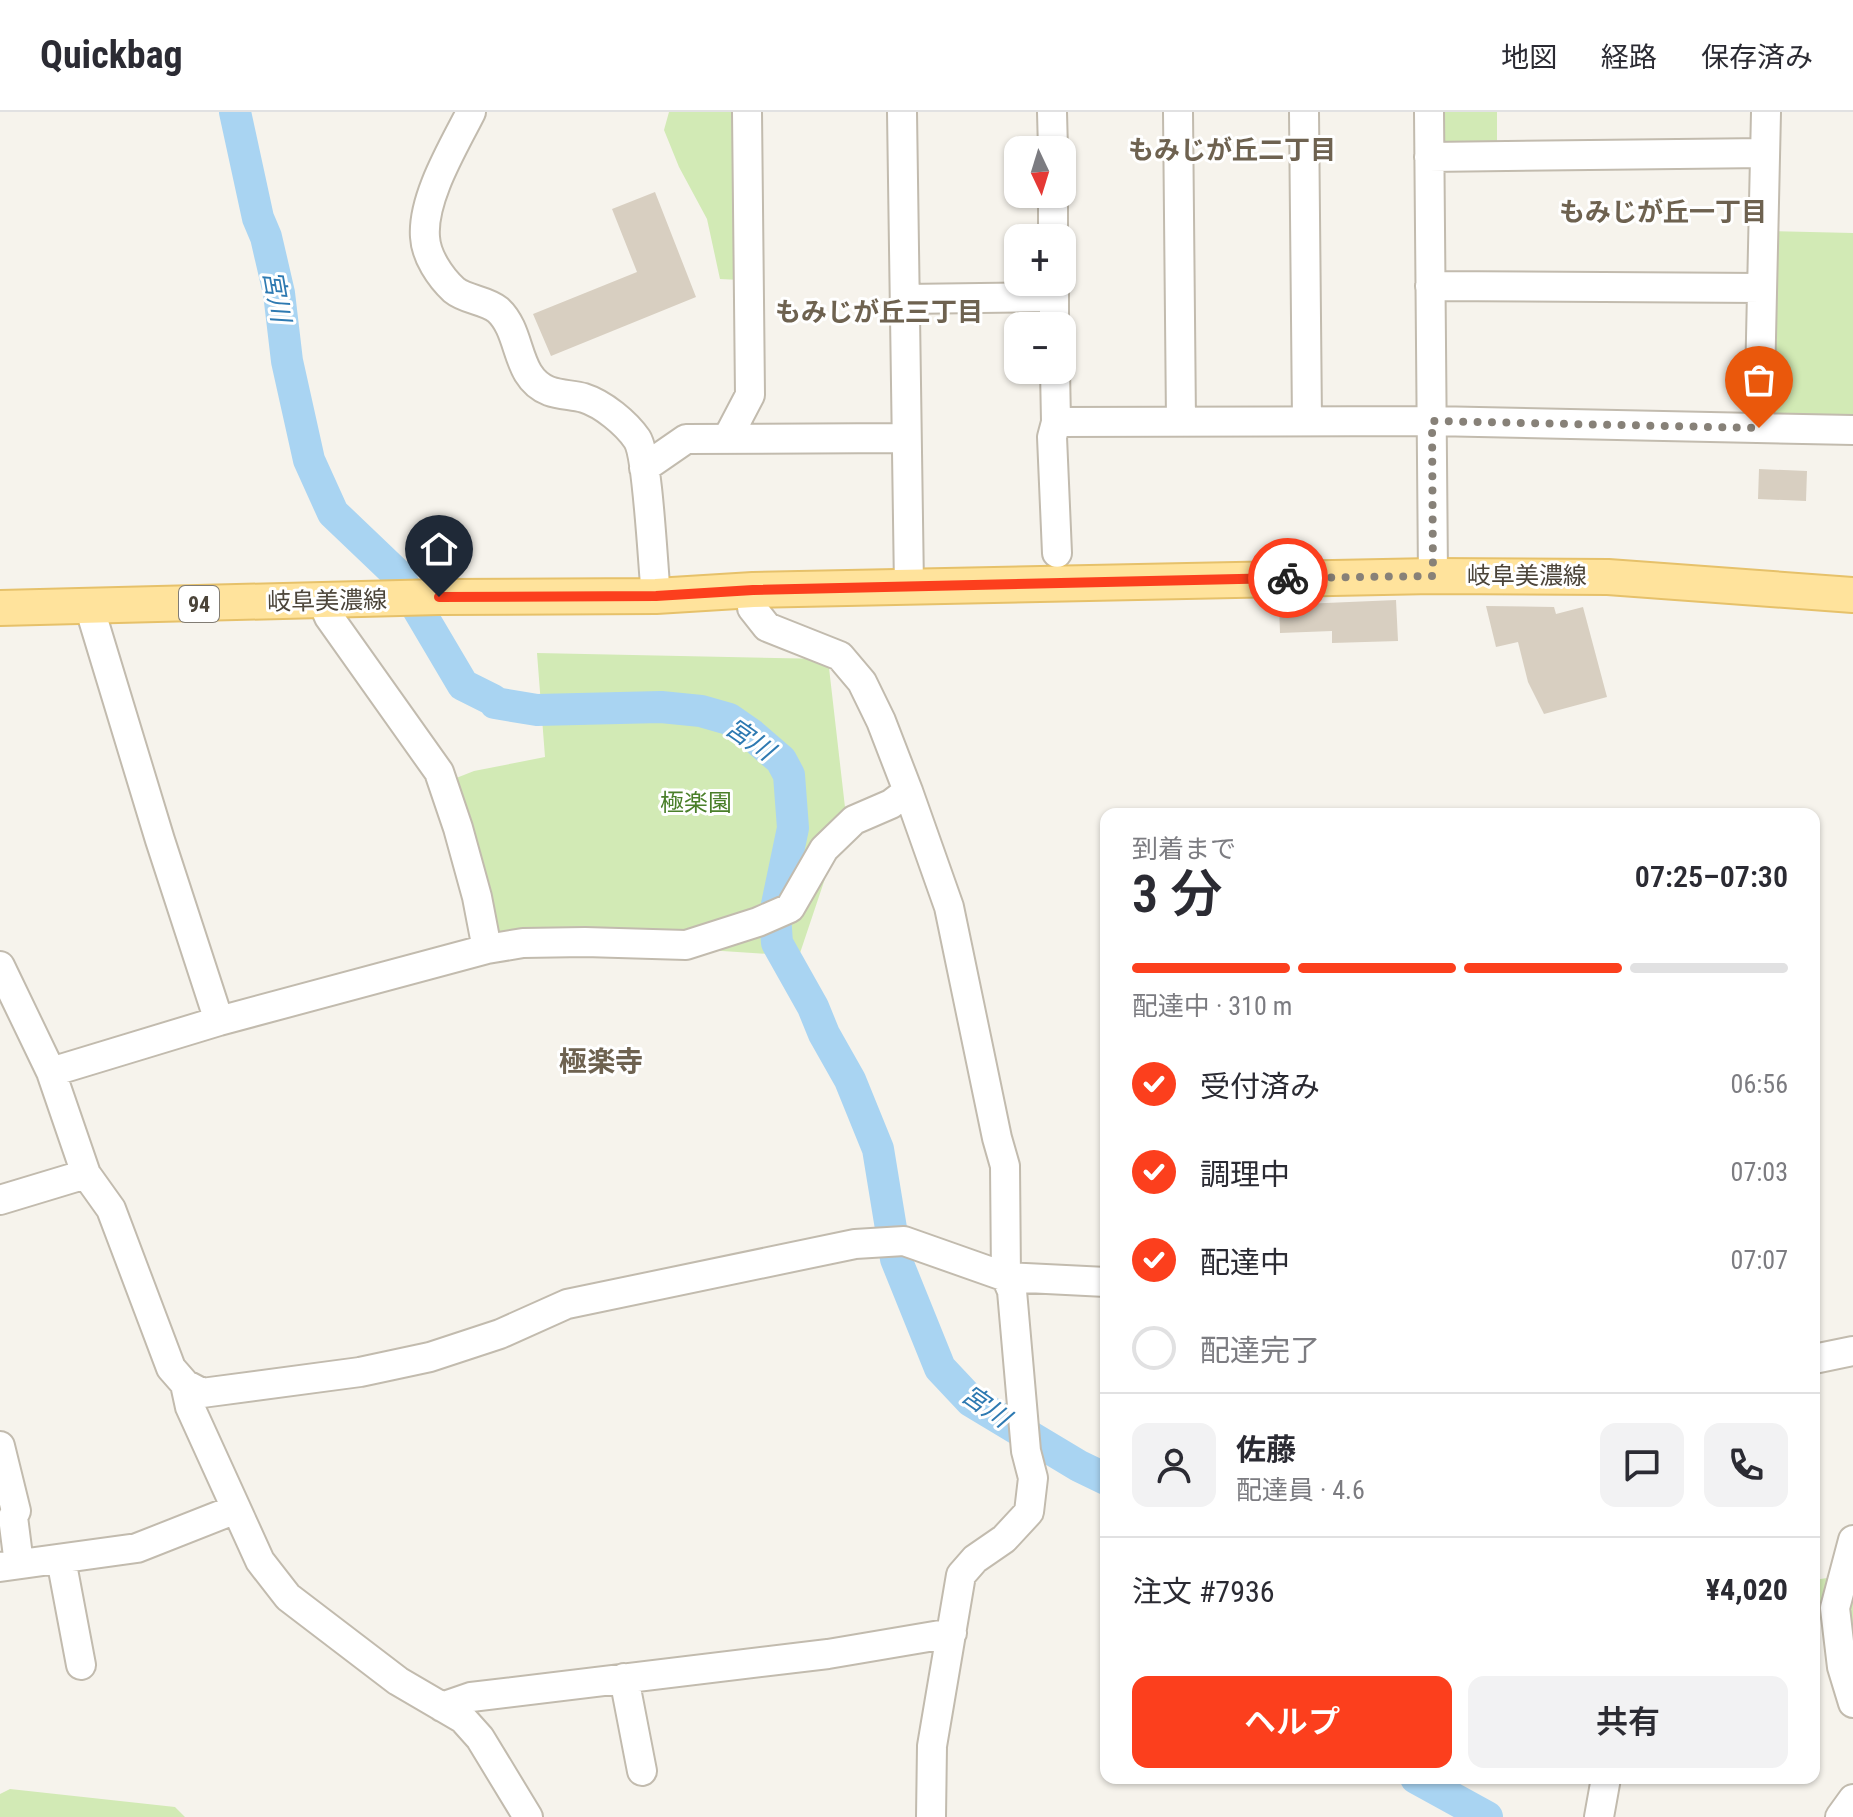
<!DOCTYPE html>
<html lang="ja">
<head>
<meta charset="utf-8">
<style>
  :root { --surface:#fff; --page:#f2f2f3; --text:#2b2b33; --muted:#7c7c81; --line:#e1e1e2; --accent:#fc3f1d }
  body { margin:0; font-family:"Roboto Condensed","Noto Sans JP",sans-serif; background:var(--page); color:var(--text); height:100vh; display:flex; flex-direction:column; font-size:30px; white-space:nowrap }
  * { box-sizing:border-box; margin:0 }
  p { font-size:26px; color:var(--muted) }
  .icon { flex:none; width:44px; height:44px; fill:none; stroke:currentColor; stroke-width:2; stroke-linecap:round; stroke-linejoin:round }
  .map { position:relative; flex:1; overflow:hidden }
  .panel { position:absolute; left:1100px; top:696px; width:720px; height:976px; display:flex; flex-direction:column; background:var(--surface); border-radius:16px; box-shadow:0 2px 6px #0004 }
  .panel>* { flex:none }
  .needle { width:52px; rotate:176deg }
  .buttons { position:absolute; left:1004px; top:24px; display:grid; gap:16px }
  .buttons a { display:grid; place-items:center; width:72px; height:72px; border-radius:16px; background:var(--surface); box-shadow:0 2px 6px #0004; font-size:40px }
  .pin { position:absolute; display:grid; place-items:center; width:68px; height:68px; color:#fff; margin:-82px -34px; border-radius:50% 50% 50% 0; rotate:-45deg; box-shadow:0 0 8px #0007 }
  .pin .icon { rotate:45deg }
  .courier { position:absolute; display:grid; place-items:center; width:80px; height:80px; margin:-40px; border:6px solid #fc3f1d; border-radius:50%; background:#fff; color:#222; box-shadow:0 2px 10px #0007 }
  .summary em { font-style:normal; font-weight:600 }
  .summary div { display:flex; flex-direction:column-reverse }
  .summary { display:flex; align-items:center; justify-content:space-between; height:136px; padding:0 32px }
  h1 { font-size:52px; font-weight:600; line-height:60px }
  .bar { display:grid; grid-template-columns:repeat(4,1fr); gap:12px 8px; align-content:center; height:96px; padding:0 32px }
  .bar i { height:10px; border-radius:6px; background:var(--line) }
  .bar .active { background:var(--accent) }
  .bar p { grid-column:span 4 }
  .line { display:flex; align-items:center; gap:20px; padding:0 32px; border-top:2px solid var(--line) }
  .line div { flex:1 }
  .round { display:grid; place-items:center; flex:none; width:84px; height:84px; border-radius:16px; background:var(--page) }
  ol { padding:0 32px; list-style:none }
  li { display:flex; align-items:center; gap:24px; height:88px }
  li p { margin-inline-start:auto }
  li .icon { padding:8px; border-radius:50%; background:var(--accent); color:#fff; stroke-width:4 }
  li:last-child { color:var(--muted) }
  li i { width:44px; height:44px; border:4px solid var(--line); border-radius:50% }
  .cta { display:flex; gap:16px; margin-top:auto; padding:16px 32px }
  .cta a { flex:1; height:92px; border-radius:16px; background:var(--accent); color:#fff; font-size:32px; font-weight:600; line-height:92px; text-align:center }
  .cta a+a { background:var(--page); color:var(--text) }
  header { display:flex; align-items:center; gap:48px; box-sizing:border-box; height:112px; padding:0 40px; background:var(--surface); border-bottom:2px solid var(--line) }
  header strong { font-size:38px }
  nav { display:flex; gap:44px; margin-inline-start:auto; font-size:28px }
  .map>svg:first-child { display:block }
  .green { fill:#d2eab5 }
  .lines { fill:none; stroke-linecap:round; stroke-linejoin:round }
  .river { stroke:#a9d4f2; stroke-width:32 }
  .building { fill:#d8cfc1 }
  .minor-casing { stroke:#c2bbae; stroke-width:32 }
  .major-casing { stroke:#e6c16a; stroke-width:38 }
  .minor { stroke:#fff; stroke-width:28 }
  .major { stroke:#ffe39c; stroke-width:34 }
  .done { stroke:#878178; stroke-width:8; stroke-dasharray:0 14.4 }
  .route { stroke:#fc3f1d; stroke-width:10 }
  .labels { text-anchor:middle; stroke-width:6; stroke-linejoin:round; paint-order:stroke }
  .shield { fill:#fff; stroke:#817c74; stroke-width:2 }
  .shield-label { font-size:22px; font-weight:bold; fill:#4b4439 }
  .street-label { font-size:24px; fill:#4b4439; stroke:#fff }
  .park-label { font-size:24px; fill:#4a7f2a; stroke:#fff }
  .neighbourhood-label { font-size:26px; font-weight:bold; fill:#6e6250; stroke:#fff }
  .water-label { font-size:26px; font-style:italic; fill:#2e7ab2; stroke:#fff }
  .quarter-label { font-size:28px; font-weight:bold; fill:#6e6250; stroke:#fff }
</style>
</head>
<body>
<header>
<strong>Quickbag</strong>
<nav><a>地図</a><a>経路</a><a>保存済み</a></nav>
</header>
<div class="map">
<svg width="1853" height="1705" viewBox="0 0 1853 1705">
  <rect width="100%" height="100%" fill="#f6f3ec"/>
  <path class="green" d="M669,0H739L740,168L720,167L707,107L679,55L664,18Z
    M1429,0H1497V44L1429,45Z
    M1764,119L1853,121V318L1759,316Z
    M537,541L828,547L846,704L799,844L585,830L487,837L441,672L474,659L545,645Z
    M1853,1462V1527L1814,1504V1468Z
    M10,1677L175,1695L185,1705H0V1682Z"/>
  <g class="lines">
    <path class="river" d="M235,0L258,106L266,125L279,181L287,249L309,348L333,401L398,463L463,573L493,588L495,591L537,598L661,595L701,599L729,607L752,623L781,648L789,663L793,716L775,802L777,831L813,895L824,922L850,968L878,1037L896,1147L940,1256L971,1289L1079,1354L1106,1367
      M1416,1666L1487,1705"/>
  </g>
  <path class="building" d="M655,80L696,185L551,244L533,202L637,160L612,97Z
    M1759,357L1807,359L1806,389L1758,387Z
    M1396,488L1398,529L1332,531V519L1280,521L1279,493Z
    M1486,494L1554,495L1556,502L1583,495L1607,585L1544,602L1528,570L1518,530L1496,535Z"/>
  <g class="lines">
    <defs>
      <path id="minor" d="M471,0C454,34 422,86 425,125C426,144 440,165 454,178C466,188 486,188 498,198C523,221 514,265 549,279C560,283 573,283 584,286C603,292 626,311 637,327C648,343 653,457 656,484
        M902,0L909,475
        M1052,0L1053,38
        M1178,0L1181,309
        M1304,0L1307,309
        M1429,0L1433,464
        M1429,45L1765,41
        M1053,82V126
        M1054,170V214
        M1430,174L1762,176
        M905,187L1054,185
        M1055,258L1056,310L1052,325L1057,441
        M1056,310L1432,309L1853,318
        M1759,316L1766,0
        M728,325L750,283L747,0
        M644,356L686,327L906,326
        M753,478L752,496L767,515L840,544L862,570L881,609L908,679L949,795L997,1026L1005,1054L1006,1165L1012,1179L1026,1339L1033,1366L1029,1400L1004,1427L975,1447L961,1463L932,1634L931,1705
        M322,489L329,505L439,660L458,716L477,785L487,837
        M89,494L160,728L219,909
        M0,854L51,960L86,1062L111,1097L171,1256L185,1272L202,1281L360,1260L430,1245L500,1222L567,1192L855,1132L904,1129L1006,1165L1106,1170
        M51,960L219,909L487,837L523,831L585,830L686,833L758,810L790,796L824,737L854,708L891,692L908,679
        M0,1088L86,1062
        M1814,1247L1853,1239
        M185,1272L190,1295L260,1449L288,1485L398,1569L463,1607L480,1626L528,1705
        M0,1334L16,1399L13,1405L19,1452
        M1853,1428L1835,1496L1842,1555L1853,1591
        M61,1447L81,1553
        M0,1455L137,1436L236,1397
        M624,1566L642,1659
        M442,1595L471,1585L828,1542L952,1521
        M1599,1705L1606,1666
        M1840,1705L1853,1687"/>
      <path id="major" d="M0,496L439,485L656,484L753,478L1433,464L1608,465L1853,483"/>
    </defs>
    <use href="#minor" class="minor-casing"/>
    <use href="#major" class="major-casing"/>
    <use href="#minor" class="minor"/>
    <use href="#major" class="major"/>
  </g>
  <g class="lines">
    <path class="done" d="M1288,466L1433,464L1432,309L1759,316"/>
    <path class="route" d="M439,485L656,484L753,478L1288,466"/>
  </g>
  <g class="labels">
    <rect class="shield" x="179" y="474" width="40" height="36" rx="6"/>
    <g class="shield-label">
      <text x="199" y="500">94</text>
    </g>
    <g class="street-label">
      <text x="1527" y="472">岐阜美濃線</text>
      <text transform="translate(327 489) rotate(-1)" y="8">岐阜美濃線</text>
    </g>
    <g class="park-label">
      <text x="696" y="699">極楽園</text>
    </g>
    <g class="neighbourhood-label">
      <text x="1232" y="47">もみじが丘二丁目</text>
      <text x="1663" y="109">もみじが丘一丁目</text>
      <text x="879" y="209">もみじが丘三丁目</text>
    </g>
    <g class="water-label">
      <text transform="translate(277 184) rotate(80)" y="9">宮川</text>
      <text transform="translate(750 627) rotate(35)" y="9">宮川</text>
      <text transform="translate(986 1294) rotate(35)" y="9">宮川</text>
    </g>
    <g class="quarter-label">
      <text x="601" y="959">極楽寺</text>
    </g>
  </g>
</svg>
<div class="buttons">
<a><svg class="needle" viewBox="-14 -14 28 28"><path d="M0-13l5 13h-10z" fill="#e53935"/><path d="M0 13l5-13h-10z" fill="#7c7c81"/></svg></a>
<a>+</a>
<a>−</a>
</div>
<div class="pin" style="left:1759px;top:316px;background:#ea580c"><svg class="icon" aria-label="bag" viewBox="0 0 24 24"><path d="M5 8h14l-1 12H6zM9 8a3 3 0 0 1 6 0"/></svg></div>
<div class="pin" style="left:439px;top:485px;background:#1f2937"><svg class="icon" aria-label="home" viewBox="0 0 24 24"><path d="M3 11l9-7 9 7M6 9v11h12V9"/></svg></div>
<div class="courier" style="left:1288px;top:466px"><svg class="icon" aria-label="bike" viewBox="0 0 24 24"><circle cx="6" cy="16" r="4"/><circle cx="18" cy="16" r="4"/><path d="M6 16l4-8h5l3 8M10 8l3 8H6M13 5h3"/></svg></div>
<section class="panel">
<div class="summary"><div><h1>3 分</h1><p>到着まで</p></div><em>07:25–07:30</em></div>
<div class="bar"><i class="active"></i><i class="active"></i><i class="active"></i><i></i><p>配達中 · 310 m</p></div>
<ol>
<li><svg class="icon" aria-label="check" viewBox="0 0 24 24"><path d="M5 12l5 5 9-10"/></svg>受付済み<p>06:56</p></li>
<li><svg class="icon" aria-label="check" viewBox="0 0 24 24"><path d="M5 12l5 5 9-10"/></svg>調理中<p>07:03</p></li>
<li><svg class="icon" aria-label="check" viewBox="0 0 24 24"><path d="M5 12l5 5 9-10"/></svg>配達中<p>07:07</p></li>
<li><i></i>配達完了</li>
</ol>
<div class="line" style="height:144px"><a class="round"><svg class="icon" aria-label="person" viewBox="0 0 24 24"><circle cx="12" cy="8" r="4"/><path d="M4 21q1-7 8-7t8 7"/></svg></a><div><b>佐藤</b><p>配達員 · 4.6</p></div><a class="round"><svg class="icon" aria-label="chat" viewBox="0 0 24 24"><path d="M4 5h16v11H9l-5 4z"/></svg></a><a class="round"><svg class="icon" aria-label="phone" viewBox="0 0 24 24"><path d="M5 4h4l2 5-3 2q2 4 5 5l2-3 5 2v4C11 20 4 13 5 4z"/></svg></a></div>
<div class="line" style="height:104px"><div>注文 #7936</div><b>¥4,020</b></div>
<div class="cta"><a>ヘルプ</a><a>共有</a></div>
</section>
</div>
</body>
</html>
